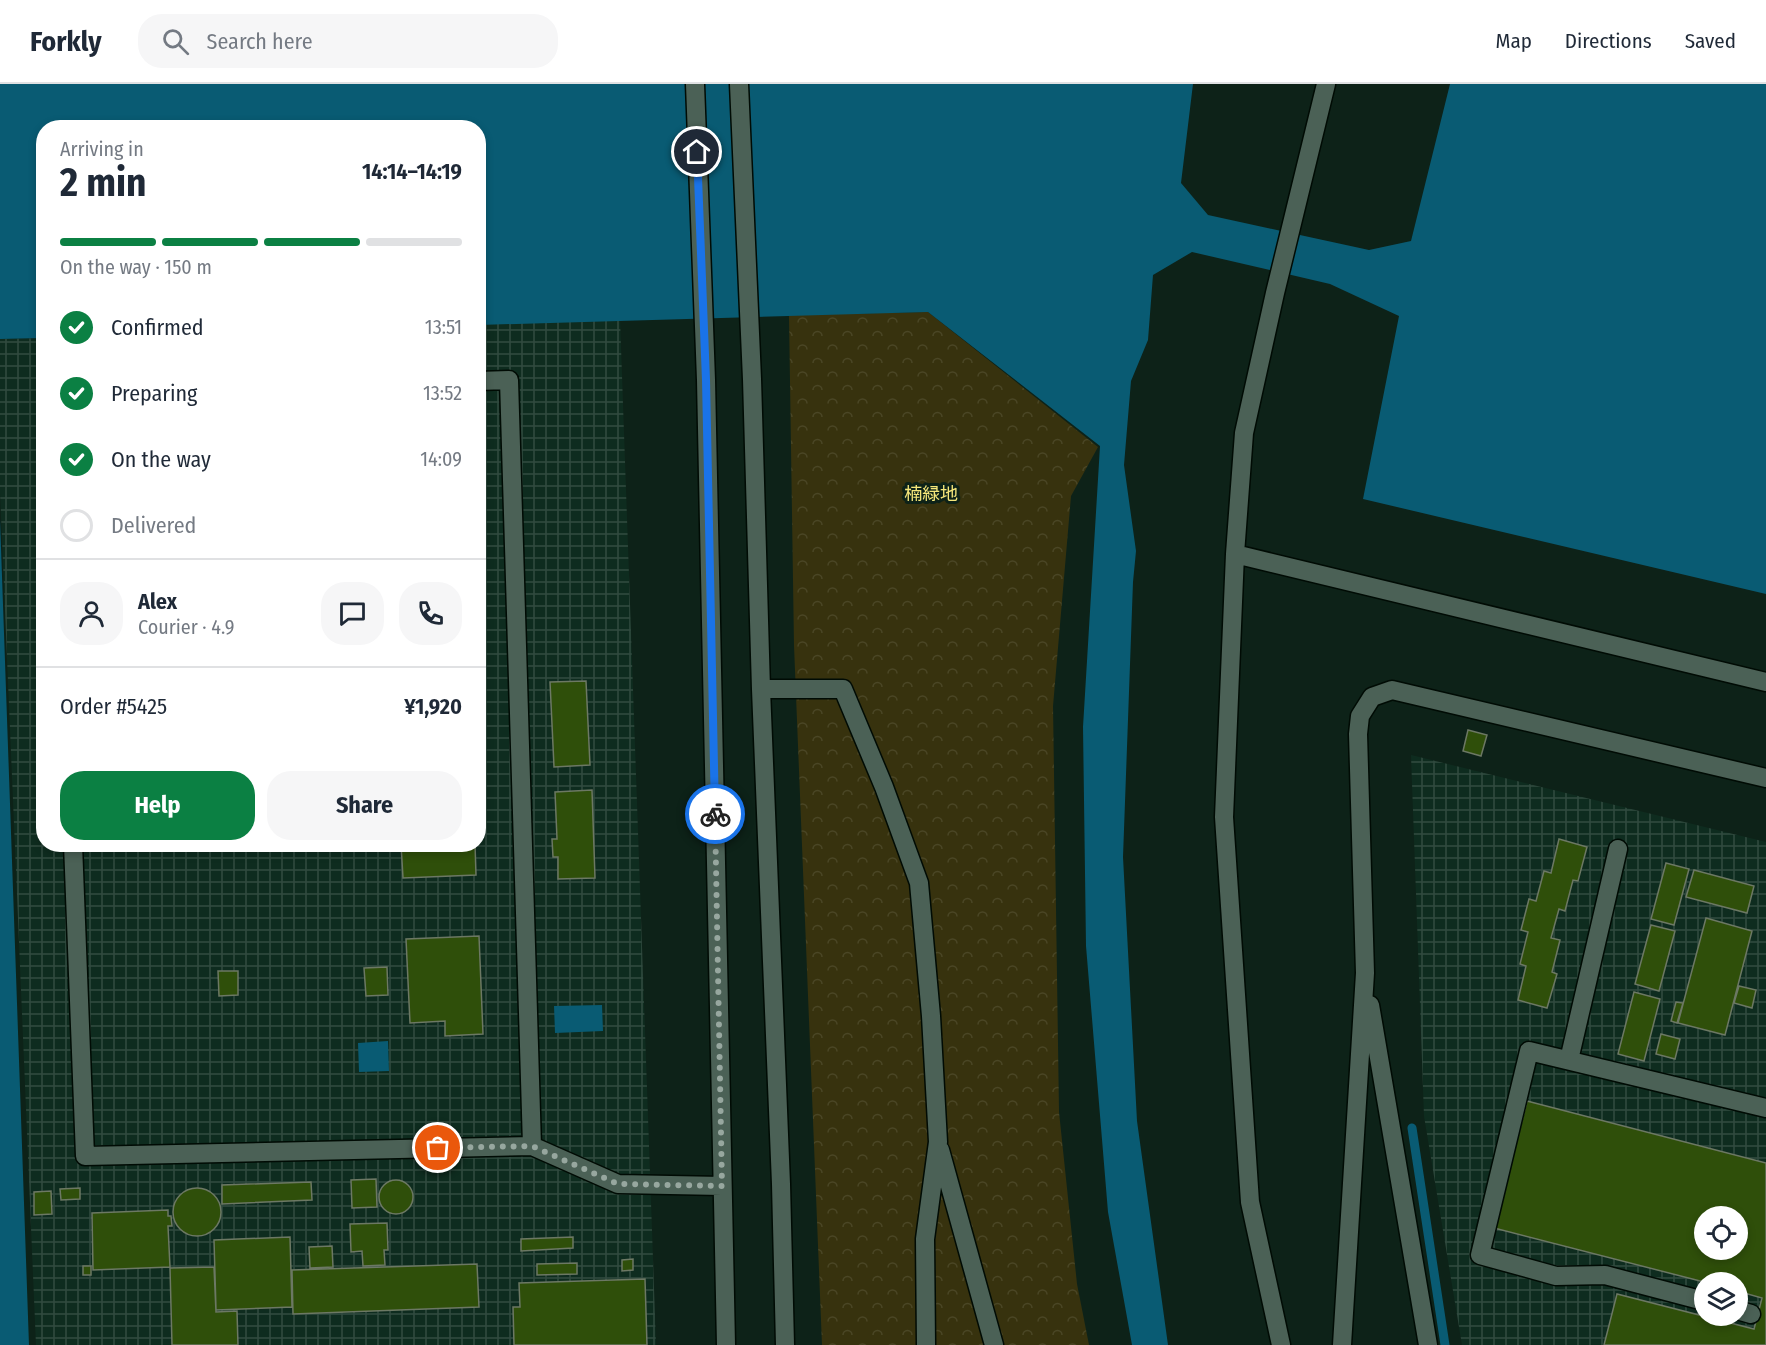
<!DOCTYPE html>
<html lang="en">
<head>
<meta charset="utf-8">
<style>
  :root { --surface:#fff; --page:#f6f6f7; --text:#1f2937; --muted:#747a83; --line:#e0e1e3; --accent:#0b8043 }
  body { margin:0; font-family:"Fira Sans Condensed","Noto Sans JP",sans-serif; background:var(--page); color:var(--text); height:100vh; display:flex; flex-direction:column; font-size:22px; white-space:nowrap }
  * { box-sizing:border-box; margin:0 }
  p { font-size:20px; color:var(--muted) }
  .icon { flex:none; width:33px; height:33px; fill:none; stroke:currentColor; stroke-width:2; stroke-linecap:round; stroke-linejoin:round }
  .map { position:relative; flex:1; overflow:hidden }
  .details { position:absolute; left:36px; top:36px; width:450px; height:732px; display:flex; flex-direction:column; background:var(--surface); border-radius:24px; box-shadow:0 3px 9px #0003 }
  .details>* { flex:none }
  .tools { position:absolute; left:1694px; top:1122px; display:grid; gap:12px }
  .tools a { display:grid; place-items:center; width:54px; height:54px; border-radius:50%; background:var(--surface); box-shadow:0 3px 9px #0003; font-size:30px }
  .pin { position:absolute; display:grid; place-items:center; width:51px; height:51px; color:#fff; margin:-26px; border:3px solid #fff; border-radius:50%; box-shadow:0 2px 6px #0007 }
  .courier { position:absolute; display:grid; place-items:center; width:60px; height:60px; margin:-30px; border:4px solid #1a73e8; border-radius:50%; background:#fff; color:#222; box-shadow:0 2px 8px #0007 }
  .head em { font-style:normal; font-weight:700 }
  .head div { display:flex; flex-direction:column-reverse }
  .head { display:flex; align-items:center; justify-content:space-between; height:102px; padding:0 24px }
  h1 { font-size:39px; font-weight:700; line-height:45px }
  .bar { display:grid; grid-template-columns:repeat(4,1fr); gap:9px 6px; align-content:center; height:72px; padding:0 24px }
  .bar i { height:8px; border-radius:4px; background:var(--line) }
  .bar .active { background:var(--accent) }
  .bar p { grid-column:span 4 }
  .line { display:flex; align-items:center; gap:15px; padding:0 24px; border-top:2px solid var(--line) }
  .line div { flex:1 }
  .round { display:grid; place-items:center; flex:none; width:63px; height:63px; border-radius:24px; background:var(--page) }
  ol { padding:0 24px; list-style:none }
  li { display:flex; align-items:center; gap:18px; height:66px }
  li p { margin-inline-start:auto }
  li .icon { padding:6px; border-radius:50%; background:var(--accent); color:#fff; stroke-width:4 }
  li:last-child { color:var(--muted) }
  li i { width:33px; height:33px; border:3px solid var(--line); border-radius:50% }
  .cta { display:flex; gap:12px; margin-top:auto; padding:12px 24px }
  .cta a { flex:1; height:69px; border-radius:24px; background:var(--accent); color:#fff; font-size:24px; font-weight:700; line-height:69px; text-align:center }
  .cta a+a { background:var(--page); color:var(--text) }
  header { display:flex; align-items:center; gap:36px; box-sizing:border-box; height:84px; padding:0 30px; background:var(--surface); border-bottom:2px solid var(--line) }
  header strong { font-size:28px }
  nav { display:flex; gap:33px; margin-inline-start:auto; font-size:21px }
  .search { width:420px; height:54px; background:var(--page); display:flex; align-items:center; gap:15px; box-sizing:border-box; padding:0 21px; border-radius:24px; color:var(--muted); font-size:22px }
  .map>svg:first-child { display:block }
  .industrial { fill:url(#industrial-grid); fill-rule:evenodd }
  .park { fill:url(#park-crowns) }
  .water { fill:#095b73 }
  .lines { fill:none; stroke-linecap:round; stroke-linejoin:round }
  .stream { stroke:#095b73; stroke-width:9 }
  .building { fill:#2f4f0a; stroke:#6c7864; stroke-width:1.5; fill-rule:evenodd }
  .minor-casing { stroke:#000b04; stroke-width:21 }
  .minor { stroke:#4b6156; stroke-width:18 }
  .done { stroke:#97a79f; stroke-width:6; stroke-dasharray:0 10.8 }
  .route { stroke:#1a73e8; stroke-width:8 }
  .labels { text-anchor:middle; stroke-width:6; stroke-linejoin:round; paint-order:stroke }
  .park-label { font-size:18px; fill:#f6e77b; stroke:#0d2218 }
</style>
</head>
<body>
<header>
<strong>Forkly</strong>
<div class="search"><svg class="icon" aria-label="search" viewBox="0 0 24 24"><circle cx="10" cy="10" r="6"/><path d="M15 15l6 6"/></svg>Search here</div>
<nav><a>Map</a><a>Directions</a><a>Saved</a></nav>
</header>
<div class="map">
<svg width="1766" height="1261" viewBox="0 0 1766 1261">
  <defs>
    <pattern id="industrial-grid" width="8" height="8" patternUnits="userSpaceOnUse" patternTransform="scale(1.5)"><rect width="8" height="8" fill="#0e2c1f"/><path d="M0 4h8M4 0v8" fill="none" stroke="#314b40"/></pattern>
    <pattern id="park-crowns" width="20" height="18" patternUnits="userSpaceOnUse" patternTransform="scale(1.5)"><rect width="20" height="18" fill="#37320e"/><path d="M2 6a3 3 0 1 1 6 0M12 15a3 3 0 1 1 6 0" fill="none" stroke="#4a4625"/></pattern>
  </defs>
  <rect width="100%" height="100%" fill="#0d2218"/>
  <path class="industrial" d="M620,235L656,1261H36L0,408V255L43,254L44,760H478L479,239Z
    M1411,671L1766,758V1261H1462L1424,1032ZM1704,1132H1737V1166H1704ZM1704,1198H1737V1232H1704Z"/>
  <path class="park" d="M928,228L1098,363L1071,412L1053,622L1059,1028L1077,1200L1089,1261H822L794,561L789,231Z"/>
  <path class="water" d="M0,0H1193L1181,99L1208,131L1369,166L1411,157L1450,0H1766V510L1363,415L1399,232L1330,200L1192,168L1153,191L1148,256L1131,297L1124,381L1136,467L1133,498L1123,773L1137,1037L1168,1261H1132L1108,1128L1086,862L1083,643L1100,362L928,228L479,241L478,44H44L43,254L0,255Z
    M0,435L29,1261H0Z
    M602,921L603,947L555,949L554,922Z
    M388,957L389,987L359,988L358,959Z"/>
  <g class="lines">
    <path class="stream" d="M1412,1044L1445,1261"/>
  </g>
  <path class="building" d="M586,597L590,681L554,683L550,598Z
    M1468,646L1487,651L1481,672L1463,667Z
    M592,706L595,794L558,795V773H553L552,755H557L555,708Z
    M1559,755L1587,763L1578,797L1573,796L1565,827L1559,825L1551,854L1560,856L1552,888L1557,890L1547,924L1518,916L1526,882L1520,880L1528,848L1521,846L1529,815L1536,817L1544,787L1551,789Z
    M401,760H475L476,791L403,794Z
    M1666,779L1689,785L1674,841L1651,835Z
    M1694,786L1754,802L1747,829L1686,813Z
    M1706,834L1752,847L1725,951L1678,939Z
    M1651,841L1675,847L1659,907L1635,900Z
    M479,852L483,950L445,952V937L410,939L406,855Z
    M387,883L388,911L366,912L364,884Z
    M218,887H238V911L219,912Z
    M1739,902L1756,906L1752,924L1734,919Z
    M1634,908L1660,915L1644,977L1618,970Z
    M1676,918L1683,919L1677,939L1671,937Z
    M1661,950L1680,955L1675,975L1656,970Z
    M1527,1017L1766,1079V1261H1604L1617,1210L1754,1245L1762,1214L1737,1207V1198H1704L1494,1144ZM1704,1132H1737V1166H1704Z
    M376,1095L377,1123L352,1124L351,1096Z
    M379 1113a17 17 0 1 1 34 0a17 17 0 1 1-34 0Z
    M311,1098L312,1116L222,1120V1101Z
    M80,1104V1115L61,1116L60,1105Z
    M173 1128a24 24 0 1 1 48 0a24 24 0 1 1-48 0Z
    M51,1107L52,1130L34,1131V1108Z
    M168,1126V1132H171L172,1142H168L170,1183L93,1186L92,1129Z
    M387,1139L388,1166H384L385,1181L363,1182L362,1167L351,1168L350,1140Z
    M290,1153L292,1223L216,1226L214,1156Z
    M573,1153V1164L521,1167V1155Z
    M332,1162L333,1183L310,1184L309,1163Z
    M633,1175V1186L622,1187V1176Z
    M577,1179V1190L537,1191V1180Z
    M477,1180L479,1223L293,1230L292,1186Z
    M83,1182H91V1191H83Z
    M214,1183L216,1228L237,1227L238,1261H172L170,1184Z
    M645,1195L647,1261H514L513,1223H520L519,1199Z"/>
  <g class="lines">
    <defs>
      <path id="minor" d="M695,0L706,296L726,1261
        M739,0L752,295L761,605L781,1100L785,1261
        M478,297L509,296L532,1062
        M1235,470L1766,598
        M761,605H843L884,703L919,799L931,932L938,1058L925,1155L926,1261
        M73,760L85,1072L532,1062L618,1100L722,1102
        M1370,921L1428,1261
        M1569,976L1618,765
        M940,1066L994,1261
        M1704,1217L1605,1191L1556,1192L1480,1171L1529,967L1766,1024
        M1737,1226L1751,1230
        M1281,1261L1250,1118L1224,733L1235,470L1244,349L1275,209L1326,0
        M1342,1261L1365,889L1358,650L1360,632L1372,613L1392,606L1766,694"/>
    </defs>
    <use href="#minor" class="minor-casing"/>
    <use href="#minor" class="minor"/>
  </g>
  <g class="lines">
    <path class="done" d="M438,1064L532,1062L618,1100L722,1102L715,730"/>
    <path class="route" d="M697,68L706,296L715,730"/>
  </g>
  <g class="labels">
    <g class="park-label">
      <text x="931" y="416">楠緑地</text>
    </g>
  </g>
</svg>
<div class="tools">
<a><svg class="icon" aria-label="locate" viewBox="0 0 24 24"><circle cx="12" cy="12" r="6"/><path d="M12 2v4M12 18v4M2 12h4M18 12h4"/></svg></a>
<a><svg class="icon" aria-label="layers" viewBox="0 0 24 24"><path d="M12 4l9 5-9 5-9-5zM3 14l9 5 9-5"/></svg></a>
</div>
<div class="pin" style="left:438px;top:1064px;background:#ea580c"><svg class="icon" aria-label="bag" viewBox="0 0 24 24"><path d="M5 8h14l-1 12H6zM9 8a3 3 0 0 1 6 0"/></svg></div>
<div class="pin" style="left:697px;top:68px;background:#1f2937"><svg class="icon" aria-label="home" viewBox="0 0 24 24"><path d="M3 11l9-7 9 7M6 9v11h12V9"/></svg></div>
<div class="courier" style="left:715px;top:730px"><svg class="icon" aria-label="bike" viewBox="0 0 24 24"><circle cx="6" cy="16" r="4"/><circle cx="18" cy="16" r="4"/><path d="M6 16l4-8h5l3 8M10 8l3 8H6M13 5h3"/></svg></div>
<section class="details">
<div class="head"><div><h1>2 min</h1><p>Arriving in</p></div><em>14:14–14:19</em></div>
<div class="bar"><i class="active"></i><i class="active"></i><i class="active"></i><i></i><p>On the way · 150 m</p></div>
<ol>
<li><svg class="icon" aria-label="check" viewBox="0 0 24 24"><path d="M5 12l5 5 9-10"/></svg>Confirmed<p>13:51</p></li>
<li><svg class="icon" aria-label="check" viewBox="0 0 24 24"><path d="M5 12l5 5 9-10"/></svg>Preparing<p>13:52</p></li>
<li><svg class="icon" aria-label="check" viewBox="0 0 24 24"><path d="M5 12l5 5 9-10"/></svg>On the way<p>14:09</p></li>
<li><i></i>Delivered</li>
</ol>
<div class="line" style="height:108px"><a class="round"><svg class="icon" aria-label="person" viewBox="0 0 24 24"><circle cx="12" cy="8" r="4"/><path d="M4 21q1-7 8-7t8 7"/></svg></a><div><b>Alex</b><p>Courier · 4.9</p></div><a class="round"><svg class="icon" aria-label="chat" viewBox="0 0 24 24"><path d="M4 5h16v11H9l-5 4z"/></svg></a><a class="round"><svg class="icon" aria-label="phone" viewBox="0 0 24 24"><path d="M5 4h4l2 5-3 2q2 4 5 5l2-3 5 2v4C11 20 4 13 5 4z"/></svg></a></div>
<div class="line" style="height:78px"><div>Order #5425</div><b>¥1,920</b></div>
<div class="cta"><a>Help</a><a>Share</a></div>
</section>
</div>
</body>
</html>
